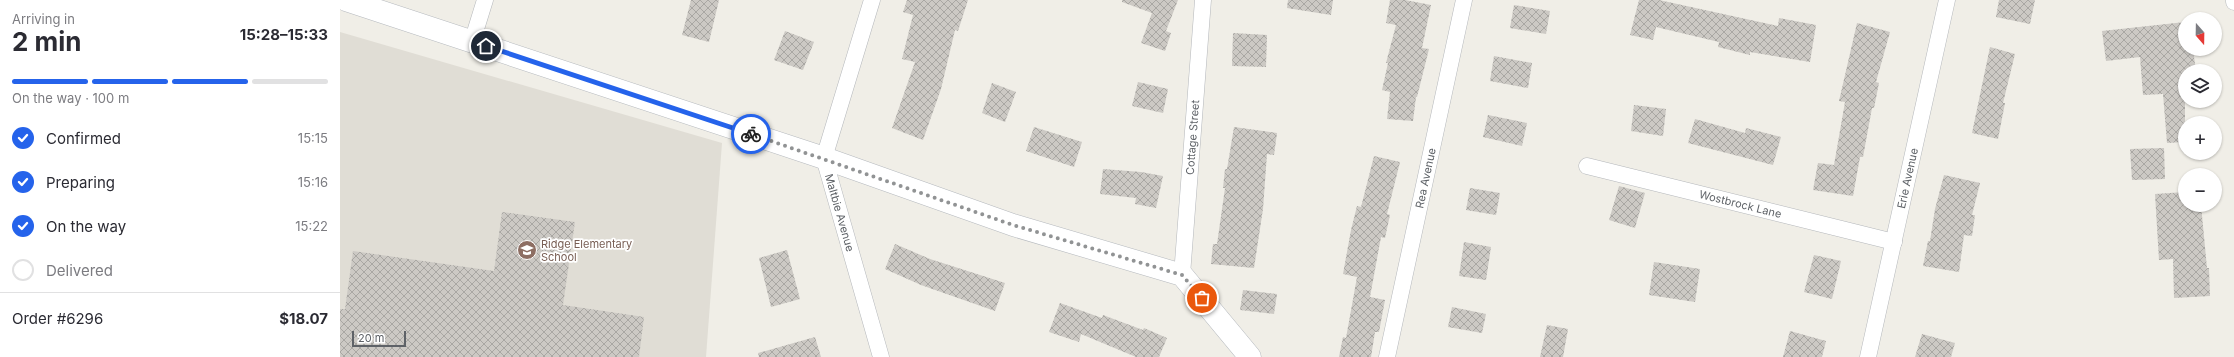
<!DOCTYPE html>
<html lang="en">
<head>
<meta charset="utf-8">
<style>
  :root { --surface:#fff; --page:#f2f2f3; --text:#2b2b33; --muted:#7c7c81; --line:#e1e1e2; --accent:#2563eb }
  body { margin:0; font-family:Inter,sans-serif; background:var(--page); color:var(--text); height:100vh; display:flex; flex-direction:column; font-size:15px; white-space:nowrap }
  * { box-sizing:border-box; margin:0 }
  p { font-size:13px; color:var(--muted) }
  .icon { flex:none; width:22px; height:22px; fill:none; stroke:currentColor; stroke-width:2; stroke-linecap:round; stroke-linejoin:round }
  .map { position:relative; flex:1; overflow:hidden }
  .side { display:flex; flex-direction:column; background:var(--surface); width:340px }
  .side>* { flex:none }
  .needle { width:26px; rotate:160deg }
  .fabs { position:absolute; left:1838px; top:12px; display:grid; gap:8px }
  .fabs a { display:grid; place-items:center; width:44px; height:44px; border-radius:50%; background:var(--surface); box-shadow:0 1px 3px #0004; font-size:20px }
  .scale { position:absolute; left:12px; bottom:10px; width:54px; box-sizing:border-box; padding-left:4px; border:2px solid #5e6267; border-top:0; font-size:11px; line-height:14px; white-space:nowrap; color:#5e6267; -webkit-text-stroke:3px #fff; paint-order:stroke }
  .pin { position:absolute; display:grid; place-items:center; width:34px; height:34px; color:#fff; margin:-17px; border:2px solid #fff; border-radius:50%; box-shadow:0 1px 4px #0007 }
  .courier { position:absolute; display:grid; place-items:center; width:40px; height:40px; margin:-20px; border:3px solid #2563eb; border-radius:50%; background:#fff; color:#222; box-shadow:0 1px 5px #0007 }
  .head em { font-style:normal; font-weight:700 }
  .head div { display:flex; flex-direction:column-reverse }
  .head { display:flex; align-items:center; justify-content:space-between; height:68px; padding:0 12px }
  h1 { font-size:26px; font-weight:700; line-height:30px }
  .bar { display:grid; grid-template-columns:repeat(4,1fr); gap:6px 4px; align-content:center; height:48px; padding:0 12px }
  .bar i { height:5px; border-radius:3px; background:var(--line) }
  .bar .active { background:var(--accent) }
  .bar p { grid-column:span 4 }
  .line { display:flex; align-items:center; gap:10px; padding:0 12px; border-top:1px solid var(--line) }
  .line div { flex:1 }
  ol { padding:0 12px; list-style:none }
  li { display:flex; align-items:center; gap:12px; height:44px }
  li p { margin-inline-start:auto }
  li .icon { padding:4px; border-radius:50%; background:var(--accent); color:#fff; stroke-width:4 }
  li:last-child { color:var(--muted) }
  li i { width:22px; height:22px; border:2px solid var(--line); border-radius:50% }
  main { display:flex; flex:1; min-height:0 }
  .map>svg:first-child { display:block }
  .education { fill:#e0ddd5 }
  .building { fill:url(#building-cross-hatch) }
  .lines { fill:none; stroke-linecap:round; stroke-linejoin:round }
  .street-casing { stroke:#b4b7bb; stroke-width:17 }
  .secondary-casing { stroke:#b5b9be; stroke-width:23 }
  .street { stroke:#fff; stroke-width:16 }
  .secondary { stroke:#fff; stroke-width:22 }
  .done { stroke:#919394; stroke-width:4; stroke-dasharray:0 7.2 }
  .route { stroke:#2563eb; stroke-width:5 }
  .labels { text-anchor:middle; stroke-width:3.5; stroke-linejoin:round; paint-order:stroke }
  .street-label { font-size:11px; fill:#5e6267; stroke:#fff }
  .education-label { font-size:11px; fill:#785e54; stroke:#fff; text-anchor:start }
</style>
</head>
<body>
<main>
<section class="side">
<div class="head"><div><h1>2 min</h1><p>Arriving in</p></div><em>15:28–15:33</em></div>
<div class="bar"><i class="active"></i><i class="active"></i><i class="active"></i><i></i><p>On the way · 100 m</p></div>
<ol>
<li><svg class="icon" aria-label="check" viewBox="0 0 24 24"><path d="M5 12l5 5 9-10"/></svg>Confirmed<p>15:15</p></li>
<li><svg class="icon" aria-label="check" viewBox="0 0 24 24"><path d="M5 12l5 5 9-10"/></svg>Preparing<p>15:16</p></li>
<li><svg class="icon" aria-label="check" viewBox="0 0 24 24"><path d="M5 12l5 5 9-10"/></svg>On the way<p>15:22</p></li>
<li><i></i>Delivered</li>
</ol>
<div class="line" style="height:52px"><div>Order #6296</div><b>$18.07</b></div>
</section>
<div class="map">
<svg width="1894" height="357" viewBox="0 0 1894 357">
  <defs>
    <pattern id="building-cross-hatch" width="8" height="8" patternUnits="userSpaceOnUse"><rect width="8" height="8" fill="#ccc9c4"/><path d="M0 0l8 8M0 8l8-8" fill="none" stroke="#a9a7a3"/></pattern>
  </defs>
  <rect width="100%" height="100%" fill="#f0eee7"/>
  <path class="education" d="M0,32L382,143L366,357H0Z"/>
  <path class="building" d="M351,0H379L369,42L342,35Z
    M567,0H628L618,31L615,30L601,89L583,140L552,128L575,62L562,59L573,15L563,12Z
    M782,0H838L826,31L831,33L825,51L801,43L812,13L782,2Z
    M948,0H993L991,15L947,8Z
    M1050,0H1065L1091,5L1082,48L1089,49L1077,97H1076L1073,121L1047,119L1050,92L1042,90L1048,63H1046L1056,25L1046,23Z
    M1299,0H1319L1438,26L1439,18L1476,25L1470,62L1410,52V55L1378,47L1379,42L1316,27L1313,40L1290,35Z
    M1659,0H1695L1690,24L1656,17Z
    M1174,5L1210,11L1206,34L1170,28Z
    M1845,22V49H1853L1856,71H1845V142L1827,143L1823,94L1803,95L1800,57L1766,61L1762,31Z
    M1517,23L1550,32L1536,82L1539,83L1534,108H1532L1523,157H1520L1513,196L1473,190L1478,163L1494,165L1505,102L1499,101Z
    M445,31L474,42L463,70L434,60Z
    M893,33L927,35L926,67L892,66Z
    M1650,47L1675,54L1663,103H1665L1658,139L1632,133Z
    M1154,56L1192,63L1188,88L1150,81Z
    M798,82L828,89L823,113L792,106Z
    M652,83L676,92L665,122L642,113Z
    M1294,105L1326,109L1323,136L1291,131Z
    M1148,115L1187,123L1182,146L1143,137Z
    M1355,119L1405,133L1406,128L1441,137L1433,165L1348,143Z
    M694,127L742,142L734,167L686,151Z
    M894,127L937,133L934,155L927,154L923,209L914,268L871,264L873,244H877L885,188H883L885,169H887Z
    M1824,148L1825,179L1792,180L1790,149Z
    M1034,156L1060,162L1047,214L1050,215L1045,238L1041,237L1030,297L1045,300L1039,332H1035L1031,357H999L1003,337L1006,338L1017,277L1003,274L1011,230L1017,206L1021,207Z
    M763,169L801,172L823,176L816,208L795,204L796,198L760,194Z
    M1604,175L1640,183L1632,215H1635L1632,236L1624,235L1619,272L1583,266L1588,241H1590L1595,209Z
    M1279,186L1305,193L1295,228L1269,220Z
    M1130,188L1160,193L1156,215L1126,210Z
    M1845,192V205H1861L1867,268H1869L1870,296L1834,298L1833,259L1819,260L1815,194Z
    M162,212L235,222L223,305L304,317L299,357H0V309H5L13,251L154,271Z
    M1124,242L1151,247L1146,280L1119,276Z
    M555,244L590,259L665,283L655,311L581,285L545,269Z
    M447,250L460,299L431,307L419,258Z
    M1474,255L1501,261L1492,299L1464,292Z
    M1314,262L1360,269L1355,302L1309,295Z
    M903,290L937,294L934,314L900,310Z
    M720,303L762,318L763,315L803,330L804,328L827,338L819,357H796L741,334L739,342L709,332Z
    M1112,307L1146,314L1142,333L1108,327Z
    M1207,325L1228,329L1223,357H1200Z
    M1450,331L1486,341L1482,357H1443Z
    M1582,334L1615,343L1611,357H1575Z
    M475,337L481,357H419L418,353Z"/>
  <g class="lines">
    <defs>
      <g id="street">
        <path id="s1" d="M532,0L484,158L541,357"/>
        <path d="M1894,0V2"/>
        <path d="M132,42L145,0"/>
        <path id="s2" d="M1247,166L1554,242"/>
        <path id="s3" d="M842,275L863,0"/>
        <path id="s4" d="M1047,357L1124,0"/>
        <path id="s5" d="M1528,357L1607,0"/>
      </g>
      <path id="secondary" d="M6,0L484,158L673,225L842,275L910,357"/>
    </defs>
    <use href="#street" class="street-casing"/>
    <use href="#secondary" class="secondary-casing"/>
    <use href="#street" class="street"/>
    <use href="#secondary" class="secondary"/>
  </g>
  <g class="lines">
    <path class="done" d="M411,134L673,225L842,275L862,298"/>
    <path class="route" d="M146,46L411,134"/>
  </g>
  <defs>
    <symbol id="school-disc" viewBox="-11 -11 22 22"><circle r="9.5" fill="#8d6e63" stroke="#fff"/><path d="M0-5L7-2L0 1L-7-2ZM-4 1L0 2.5L4 1V4Q0 6-4 4Z" fill="#fff"/></symbol>
  </defs>
  <g fill-rule="evenodd">
    <use href="#school-disc" x="176" y="239" width="22" height="22"/>
  </g>
  <g class="labels">
    <g class="street-label">
      <text dy="4" stroke="none"><textPath href="#s3" startOffset="138">Cottage Street</textPath></text>
      <text dy="4" stroke="none"><textPath href="#s4" startOffset="183">Rea Avenue</textPath></text>
      <text dy="4" stroke="none"><textPath href="#s5" startOffset="183">Erie Avenue</textPath></text>
      <text dy="4" stroke="none"><textPath href="#s2" startOffset="158">Wostbrock Lane</textPath></text>
      <text dy="4" stroke="none"><textPath href="#s1" startOffset="222">Maltbie Avenue</textPath></text>
    </g>
    <g class="education-label">
      <text x="201" y="248">Ridge Elementary<tspan x="201" dy="13">School</tspan></text>
    </g>
  </g>
</svg>
<div class="fabs">
<a><svg class="needle" viewBox="-14 -14 28 28"><path d="M0-13l5 13h-10z" fill="#e53935"/><path d="M0 13l5-13h-10z" fill="#7c7c81"/></svg></a>
<a><svg class="icon" aria-label="layers" viewBox="0 0 24 24"><path d="M12 4l9 5-9 5-9-5zM3 14l9 5 9-5"/></svg></a>
<a>+</a>
<a>−</a>
</div>
<div class="scale">20 m</div>
<div class="pin" style="left:862px;top:298px;background:#ea580c"><svg class="icon" aria-label="bag" viewBox="0 0 24 24"><path d="M5 8h14l-1 12H6zM9 8a3 3 0 0 1 6 0"/></svg></div>
<div class="pin" style="left:146px;top:46px;background:#1f2937"><svg class="icon" aria-label="home" viewBox="0 0 24 24"><path d="M3 11l9-7 9 7M6 9v11h12V9"/></svg></div>
<div class="courier" style="left:411px;top:134px"><svg class="icon" aria-label="bike" viewBox="0 0 24 24"><circle cx="6" cy="16" r="4"/><circle cx="18" cy="16" r="4"/><path d="M6 16l4-8h5l3 8M10 8l3 8H6M13 5h3"/></svg></div>
</div>
</main>
</body>
</html>
